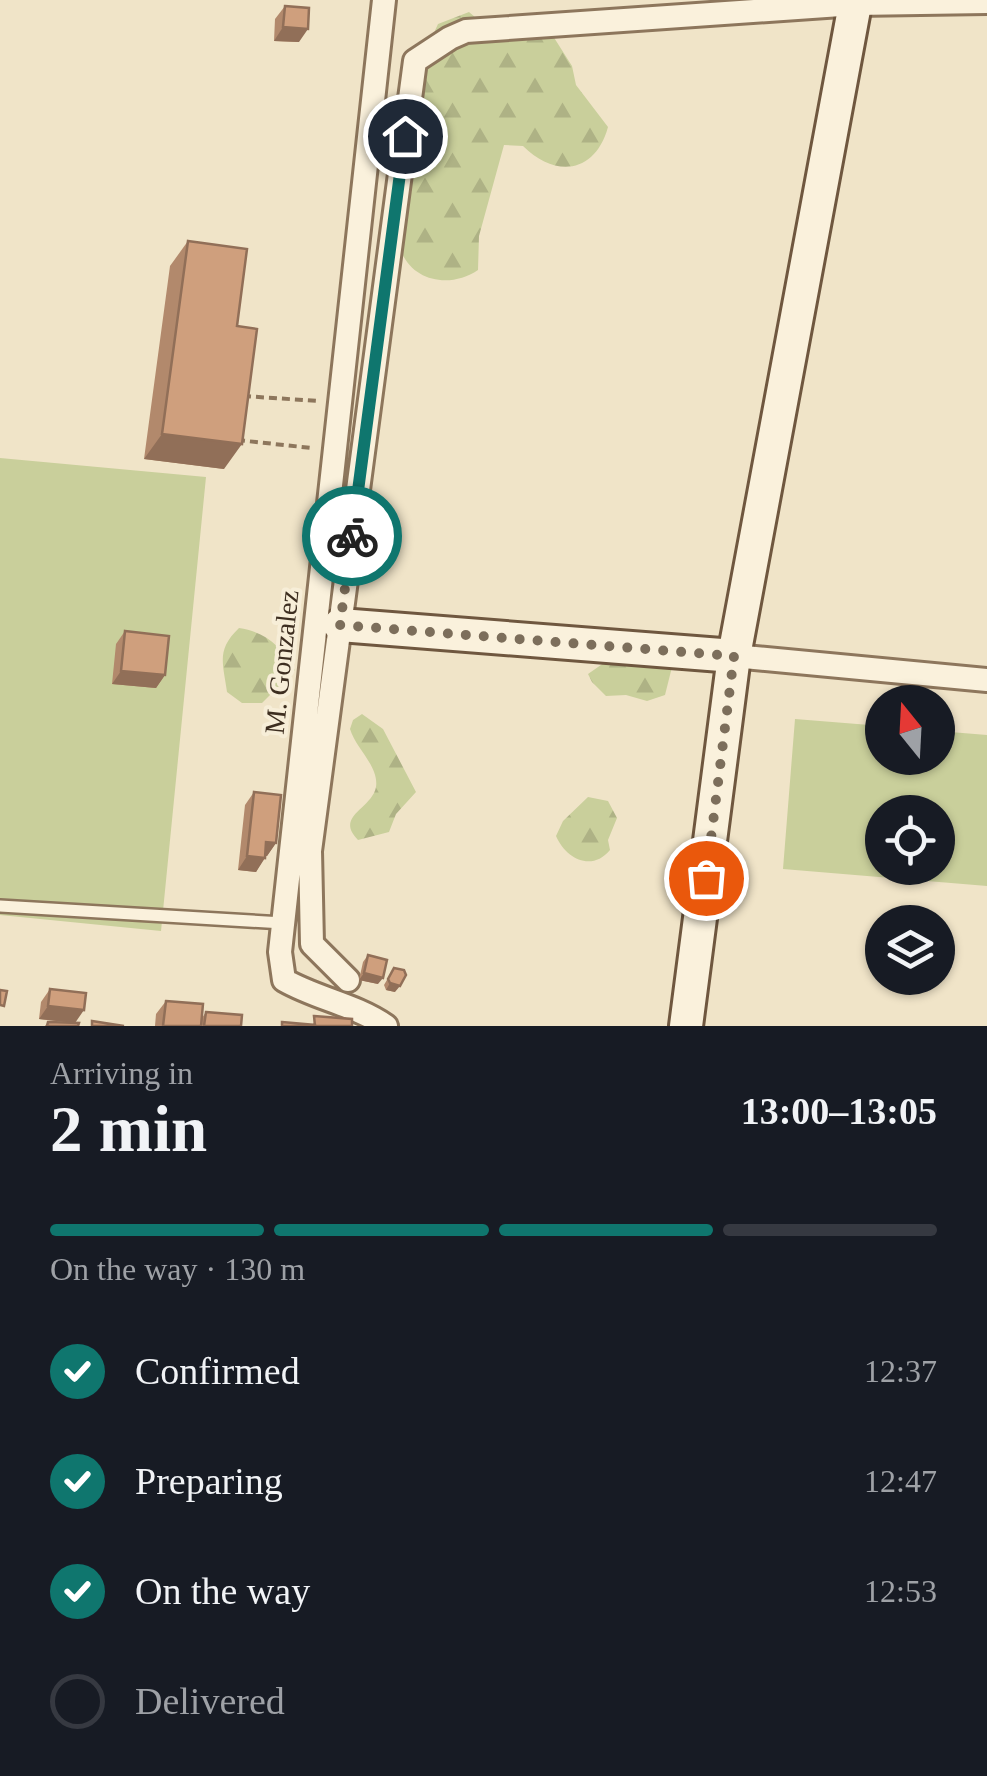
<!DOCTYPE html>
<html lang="en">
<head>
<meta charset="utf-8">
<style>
  :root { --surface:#171b24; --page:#20242c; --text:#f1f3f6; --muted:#9ea1a6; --line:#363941; --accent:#0f766e }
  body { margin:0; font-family:"Times New Roman",serif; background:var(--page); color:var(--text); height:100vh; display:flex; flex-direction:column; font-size:38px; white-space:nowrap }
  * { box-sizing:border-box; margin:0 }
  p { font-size:32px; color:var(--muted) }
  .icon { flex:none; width:55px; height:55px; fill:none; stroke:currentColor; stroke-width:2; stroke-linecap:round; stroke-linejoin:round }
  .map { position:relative; height:1026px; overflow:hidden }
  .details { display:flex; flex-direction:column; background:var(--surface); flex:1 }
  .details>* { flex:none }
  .needle { width:65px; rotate:342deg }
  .controls { position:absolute; left:865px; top:685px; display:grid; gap:20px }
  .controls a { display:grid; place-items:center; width:90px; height:90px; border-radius:50%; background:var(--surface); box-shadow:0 2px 8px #0004; font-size:50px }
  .pin { position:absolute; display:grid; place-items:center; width:85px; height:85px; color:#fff; margin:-42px; border:5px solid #fff; border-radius:50%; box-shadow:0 2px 10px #0007 }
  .courier { position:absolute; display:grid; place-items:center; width:100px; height:100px; margin:-50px; border:8px solid #0f766e; border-radius:50%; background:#fff; color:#222; box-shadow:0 2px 12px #0007 }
  .summary em { font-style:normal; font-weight:800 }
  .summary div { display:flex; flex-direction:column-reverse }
  .summary { display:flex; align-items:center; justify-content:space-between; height:170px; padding:0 50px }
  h1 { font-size:65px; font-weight:800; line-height:75px }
  .bar { display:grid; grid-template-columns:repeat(4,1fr); gap:15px 10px; align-content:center; height:120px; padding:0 50px }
  .bar i { height:12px; border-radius:8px; background:var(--line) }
  .bar .current { background:var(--accent) }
  .bar p { grid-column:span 4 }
  ol { padding:0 50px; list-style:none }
  li { display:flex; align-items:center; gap:30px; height:110px }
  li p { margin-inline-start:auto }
  li .icon { padding:10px; border-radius:50%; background:var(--accent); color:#fff; stroke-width:4 }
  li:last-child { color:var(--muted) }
  li i { width:55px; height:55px; border:5px solid var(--line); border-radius:50% }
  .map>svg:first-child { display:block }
  .grass { fill:#c9cf9b; fill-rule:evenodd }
  .forest { fill:url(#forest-firs) }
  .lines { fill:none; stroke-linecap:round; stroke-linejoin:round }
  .lane-casing { stroke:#8d765c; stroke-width:16 }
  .street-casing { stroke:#8d765c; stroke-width:28 }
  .secondary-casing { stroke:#6f573f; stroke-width:38 }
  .path { stroke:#8d765c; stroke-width:4; stroke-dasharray:8 5; stroke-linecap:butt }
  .lane { stroke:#faf1dc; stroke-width:11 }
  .street { stroke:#faf1dc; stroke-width:22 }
  .secondary { stroke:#faf1dc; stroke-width:32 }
  .wall { fill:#b2896c }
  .shaded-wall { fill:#916f58 }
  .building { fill:#cf9f7d; stroke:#916f58; stroke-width:2.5 }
  .done { stroke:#7c6e5b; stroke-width:10; stroke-dasharray:0 18 }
  .route { stroke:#0f766e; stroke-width:12 }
  .labels { text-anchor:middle; stroke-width:8; stroke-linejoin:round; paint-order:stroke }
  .street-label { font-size:28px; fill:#3d2e20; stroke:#f7eed8 }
</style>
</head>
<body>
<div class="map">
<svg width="987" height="1026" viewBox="0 0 987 1026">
  <defs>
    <pattern id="forest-firs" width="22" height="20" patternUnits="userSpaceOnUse" patternTransform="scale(2.5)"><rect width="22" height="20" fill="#c9cf9b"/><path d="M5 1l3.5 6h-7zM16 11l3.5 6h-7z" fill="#aeb285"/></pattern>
  </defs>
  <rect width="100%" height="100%" fill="#f0e4c8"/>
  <path class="grass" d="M0,458L206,477L161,931L0,915Z
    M795,719L882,726V758H938V731L987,735V886L783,869ZM882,812H938V868H882Z"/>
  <path class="forest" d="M469,12L482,23L516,41L532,35L546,25L572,66L576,85L608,127C595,174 555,178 523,146L504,145L479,236L478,270C446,292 400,278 398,235C397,223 405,210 408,198C409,191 408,183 409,175C411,157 416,140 420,122C425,89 423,54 438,24Z
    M239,628C266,632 281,646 295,670L262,703H242L227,692C223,663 216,650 239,628Z
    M641,637L672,667L665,695L647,701L626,695L606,696L592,682L588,674Z
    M362,714L383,729L416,792L396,814L389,832L358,840C334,816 372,809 376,787C379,766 356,749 350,729L353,720Z
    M588,797L608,801L617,818L608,840L610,850C592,872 566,859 556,836L563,821Z"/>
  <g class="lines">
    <defs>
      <path id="lane" d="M0,906L283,923"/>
      <path id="street" d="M384,0L280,952L284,980C317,999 354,1004 386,1026
        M734,656L987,680
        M348,980L312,944L310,851L415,61L450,38L466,31L855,4L987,2"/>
      <path id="secondary" d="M340,625L734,656
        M686,1026L734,656L855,4"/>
    </defs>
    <use href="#lane" class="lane-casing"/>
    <use href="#street" class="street-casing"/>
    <use href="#secondary" class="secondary-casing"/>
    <path class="path" d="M243,396L318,401
      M237,440L312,448"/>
    <use href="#lane" class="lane"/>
    <use href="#street" class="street"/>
    <use href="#secondary" class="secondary"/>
  </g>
  <path class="wall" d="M285,6L299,42L274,41L275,19Z
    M188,241L237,326L224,469L144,459L170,266Z
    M125,631L165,675L156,688L112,684L116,644Z
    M254,792L276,843L267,856H265L256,872L238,870L245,805Z
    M368,955L378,984L359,980L363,962Z
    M394,968L395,992L386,990L384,985Z
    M50,989L75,1023L78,1026H45L48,1022L73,1023L39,1019L41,1002Z
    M166,1001L202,1018L206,1012L241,1026H155L156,1014Z"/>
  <path class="shaded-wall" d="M283,27L308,29L299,42L274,41Z
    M162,434L242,444L224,469L144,459Z
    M121,671L165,675L156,688L112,684Z
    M266,842L276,843L267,856L257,855Z
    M247,856L265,858L256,872L238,870Z
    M364,973L383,978L378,984L359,980Z
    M390,983L400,986L395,992L386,990Z
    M48,1006L84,1010L75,1023L39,1019Z"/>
  <path class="building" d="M285,6L309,8L308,29L283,27Z
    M188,241L247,249L237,326L257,329L242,444L162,434Z
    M125,631L169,636L165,675L121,671Z
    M254,792L281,795L276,843L266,842L265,858L247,856Z
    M368,955L387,960L383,978L364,973Z
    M394,968L404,970L406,975L400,986L390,983L388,979Z
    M50,989L86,993L84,1010L48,1006Z
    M0,990L7,991L4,1006L0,1005Z
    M166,1001L203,1004L201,1026H163Z
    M206,1012L242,1015L241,1026H204Z
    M314,1016L352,1019V1026H315Z
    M92,1021L124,1026H92Z
    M48,1022L79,1023L78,1026H47Z
    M282,1022L315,1025V1026H282Z"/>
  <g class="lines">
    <path class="done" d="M352,536L340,625L734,656L706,878"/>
    <path class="route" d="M352,536L405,136"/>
  </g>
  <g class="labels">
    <g class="street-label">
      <text transform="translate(281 662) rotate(-84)" y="10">M. Gonzalez</text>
    </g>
  </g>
</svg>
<div class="controls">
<a><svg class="needle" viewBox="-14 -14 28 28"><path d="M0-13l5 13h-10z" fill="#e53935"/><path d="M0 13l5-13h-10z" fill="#9ea1a6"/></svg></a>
<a><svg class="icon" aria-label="locate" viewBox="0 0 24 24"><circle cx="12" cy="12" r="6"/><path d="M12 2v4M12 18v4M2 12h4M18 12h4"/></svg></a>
<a><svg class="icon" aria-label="layers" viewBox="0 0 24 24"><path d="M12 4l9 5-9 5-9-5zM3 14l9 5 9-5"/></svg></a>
</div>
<div class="pin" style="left:706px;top:878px;background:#ea580c"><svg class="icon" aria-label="bag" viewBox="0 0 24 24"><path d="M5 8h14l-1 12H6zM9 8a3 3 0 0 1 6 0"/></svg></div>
<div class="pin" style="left:405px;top:136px;background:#1f2937"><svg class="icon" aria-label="home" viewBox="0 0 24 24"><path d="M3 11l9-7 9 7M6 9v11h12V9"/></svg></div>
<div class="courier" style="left:352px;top:536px"><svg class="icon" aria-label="bike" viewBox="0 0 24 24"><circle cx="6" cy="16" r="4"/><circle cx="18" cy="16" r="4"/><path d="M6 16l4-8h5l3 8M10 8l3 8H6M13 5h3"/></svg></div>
</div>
<section class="details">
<div class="summary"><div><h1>2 min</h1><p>Arriving in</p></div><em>13:00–13:05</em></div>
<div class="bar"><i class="current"></i><i class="current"></i><i class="current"></i><i></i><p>On the way · 130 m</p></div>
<ol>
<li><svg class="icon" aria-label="check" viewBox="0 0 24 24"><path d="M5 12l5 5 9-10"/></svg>Confirmed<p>12:37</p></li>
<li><svg class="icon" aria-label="check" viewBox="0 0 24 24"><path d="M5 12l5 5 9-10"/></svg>Preparing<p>12:47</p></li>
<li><svg class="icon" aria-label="check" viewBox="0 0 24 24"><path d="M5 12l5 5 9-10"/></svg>On the way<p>12:53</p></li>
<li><i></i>Delivered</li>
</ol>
</section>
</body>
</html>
